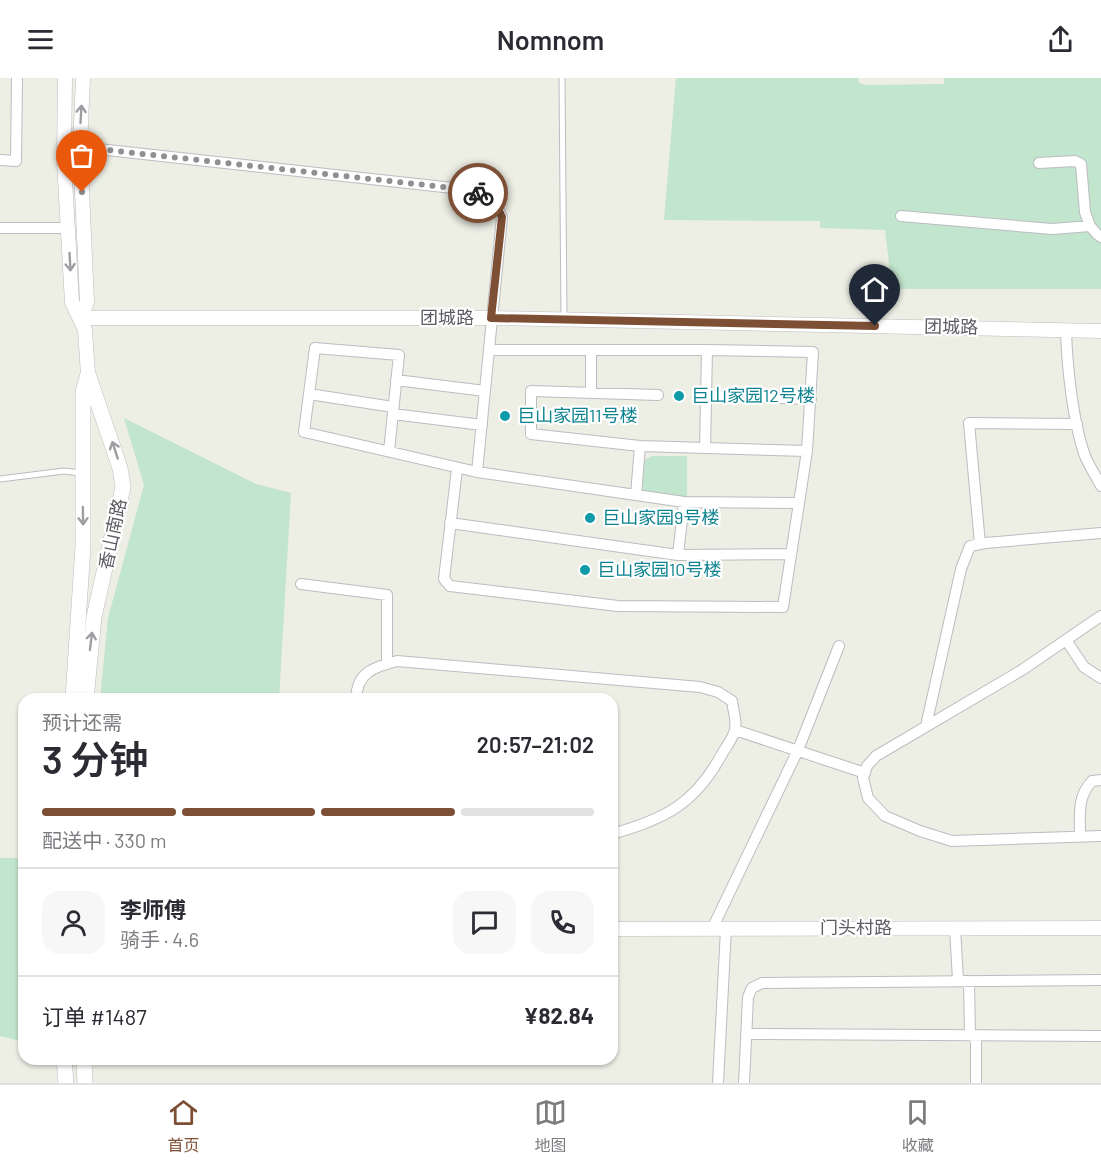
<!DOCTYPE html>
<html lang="zh">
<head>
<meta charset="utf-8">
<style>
  :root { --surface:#fff; --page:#f7f7f7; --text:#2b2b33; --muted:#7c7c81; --line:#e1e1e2; --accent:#7d4f35 }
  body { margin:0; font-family:Barlow,"Noto Sans SC",sans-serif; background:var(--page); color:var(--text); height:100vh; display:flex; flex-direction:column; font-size:22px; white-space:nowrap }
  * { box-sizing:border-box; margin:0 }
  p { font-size:20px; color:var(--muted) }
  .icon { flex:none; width:33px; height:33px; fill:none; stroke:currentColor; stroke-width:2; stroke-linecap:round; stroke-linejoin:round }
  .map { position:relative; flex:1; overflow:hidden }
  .drawer { position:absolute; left:18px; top:615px; width:600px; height:372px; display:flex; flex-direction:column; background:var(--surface); border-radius:18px; box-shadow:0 2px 4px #0004 }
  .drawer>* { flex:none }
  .pin { position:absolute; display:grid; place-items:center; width:51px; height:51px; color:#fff; margin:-62px -26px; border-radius:50% 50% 50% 0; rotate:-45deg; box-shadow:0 0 6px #0007 }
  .pin .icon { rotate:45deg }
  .courier { position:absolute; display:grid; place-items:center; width:60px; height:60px; margin:-30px; border:4px solid #7d4f35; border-radius:50%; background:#fff; color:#222; box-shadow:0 2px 8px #0007 }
  .overview em { font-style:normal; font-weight:600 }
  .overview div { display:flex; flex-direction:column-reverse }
  .overview { display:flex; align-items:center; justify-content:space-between; height:102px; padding:0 24px }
  h1 { font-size:39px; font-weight:600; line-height:45px }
  .bar { display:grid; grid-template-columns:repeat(4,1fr); gap:9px 6px; align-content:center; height:72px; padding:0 24px }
  .bar i { height:8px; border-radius:4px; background:var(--line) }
  .bar .current { background:var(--accent) }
  .bar p { grid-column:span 4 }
  .line { display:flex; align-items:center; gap:15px; padding:0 24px; border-top:2px solid var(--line) }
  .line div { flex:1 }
  .round { display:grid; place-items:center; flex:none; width:63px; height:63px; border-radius:18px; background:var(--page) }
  header { display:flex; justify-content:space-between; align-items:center; height:78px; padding:0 24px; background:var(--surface); font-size:27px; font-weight:600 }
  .menu { display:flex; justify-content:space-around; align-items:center; height:84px; border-top:2px solid var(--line); background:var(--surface); font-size:16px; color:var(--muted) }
  .menu a { display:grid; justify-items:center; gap:3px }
  .menu .current { color:var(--accent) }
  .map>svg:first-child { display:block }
  .green { fill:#c2e5cd }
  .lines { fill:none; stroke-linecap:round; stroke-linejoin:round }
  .service-casing { stroke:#bcbcc2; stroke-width:7 }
  .minor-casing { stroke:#bcbcc2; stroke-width:12 }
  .tertiary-casing { stroke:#bcbcc2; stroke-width:15 }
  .secondary-casing { stroke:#bdbdc5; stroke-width:16 }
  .service { stroke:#fff; stroke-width:5 }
  .minor { stroke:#fff; stroke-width:10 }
  .tertiary { stroke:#fff; stroke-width:14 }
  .secondary { stroke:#fff; stroke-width:15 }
  .oneway { stroke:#9d9ea2 }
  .done { stroke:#8f9091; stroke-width:6; stroke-dasharray:0 10.8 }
  .route { stroke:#7d4f35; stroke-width:8 }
  .culture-dot { fill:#0f9aa8; stroke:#fff; stroke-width:2 }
  .labels { text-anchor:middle; stroke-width:4.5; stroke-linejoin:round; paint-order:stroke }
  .street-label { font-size:18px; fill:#5c5d64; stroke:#fff }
  .culture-label { font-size:18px; fill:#0d838f; stroke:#fff; text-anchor:start }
</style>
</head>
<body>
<header><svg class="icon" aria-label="menu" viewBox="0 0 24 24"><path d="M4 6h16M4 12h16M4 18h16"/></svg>Nomnom<svg class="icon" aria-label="share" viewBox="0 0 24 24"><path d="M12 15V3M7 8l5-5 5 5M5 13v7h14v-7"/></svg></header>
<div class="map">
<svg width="1101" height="1005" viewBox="0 0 1101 1005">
  <rect width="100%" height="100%" fill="#edeee4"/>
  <path class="green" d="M676,0H858L859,5L867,7L944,6V0H1101V211H892L885,152L820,150V143L664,142Z
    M124,340L256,406L291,415L279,621H100L108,540L144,407Z
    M652,378H687V421L643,418V383Z
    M0,780H24V964L0,958Z"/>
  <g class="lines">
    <defs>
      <path id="service" d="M562,0L564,240
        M0,401L64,393L81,395"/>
      <path id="minor" d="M80,69L471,112C486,119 495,124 502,139L477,394L636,417L640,368L531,356V313L658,317
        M0,82L16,83L17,0
        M1039,85L1075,83L1081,86L1085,134L1090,148
        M901,138L1052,151L1090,148L1097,156L1101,159
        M0,150H68
        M1066,252C1067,289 1073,344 1085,378C1089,388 1096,398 1101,408
        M490,272H707
        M396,302L485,313
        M591,315V272
        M309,316L393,329
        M706,318L811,321
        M393,336L482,347
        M640,368L807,373L813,274L707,272L705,370
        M389,373L399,277L315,270L304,354L477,394
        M457,391L444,501L450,508L618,528L783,529L807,373
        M636,417L684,424L799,425
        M450,445L678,477L791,476
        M980,466L969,345L1077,346
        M678,477L684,424
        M301,506L387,517V586
        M1101,538L1022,592L876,678L867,688L863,700L868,720L885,738L920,753L952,763L1101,758
        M1066,562L1084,589L1101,600
        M356,621C357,594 374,589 397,583L700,609L718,614L732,623C733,632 737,643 735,651C734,659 726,669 722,676C695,726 665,741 612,756
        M926,648L961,491L970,468L985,465L1101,455
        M735,652L865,695
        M1080,758C1080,737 1077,719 1092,703L1101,702
        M955,850L958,902L969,904L970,957L976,961V1005
        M712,851L798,672L839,568
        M746,956L1101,958
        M718,1005L726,851
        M744,1005L748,919L752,910L762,905L1101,902"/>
      <path id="tertiary" d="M65,0L64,83L72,224L85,252L88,296
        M81,240H491L1101,253
        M81,240L87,224L80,69L83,0
        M612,851L1101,850"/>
      <path id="secondary" d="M73,621L83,468V314L88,296
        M86,621L94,539L123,409L120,390L88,296
        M64,981L66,1005
        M84,981L85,1005"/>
    </defs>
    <use href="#service" class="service-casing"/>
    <use href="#minor" class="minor-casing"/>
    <use href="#tertiary" class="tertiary-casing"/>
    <use href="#secondary" class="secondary-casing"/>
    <use href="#service" class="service"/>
    <use href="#minor" class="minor"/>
    <use href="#tertiary" class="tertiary"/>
    <use href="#secondary" class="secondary"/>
  </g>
  <defs><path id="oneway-shaft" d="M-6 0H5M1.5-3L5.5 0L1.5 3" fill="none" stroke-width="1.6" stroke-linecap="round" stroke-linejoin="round" transform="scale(1.5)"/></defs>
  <g class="oneway">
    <use href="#oneway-shaft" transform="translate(81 36) rotate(-87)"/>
    <use href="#oneway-shaft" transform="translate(70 184) rotate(87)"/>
    <use href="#oneway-shaft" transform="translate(115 372) rotate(-108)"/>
    <use href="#oneway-shaft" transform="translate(83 438) rotate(89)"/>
    <use href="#oneway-shaft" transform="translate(91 563) rotate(-83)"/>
  </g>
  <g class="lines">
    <path class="done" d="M82,114L80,69L471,112L478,115"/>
    <path class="route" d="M478,115C490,120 496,127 502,139L491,240L875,248"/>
  </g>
  <g class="culture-dot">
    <circle cx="679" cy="318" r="6"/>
    <circle cx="505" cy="338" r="6"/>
    <circle cx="590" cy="440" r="6"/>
    <circle cx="585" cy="492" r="6"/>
  </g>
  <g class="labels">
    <g class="street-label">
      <text x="447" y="246">团城路</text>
      <text transform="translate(951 249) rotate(1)" y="6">团城路</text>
      <text transform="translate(113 456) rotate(-78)" y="6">香山南路</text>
      <text x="856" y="856">门头村路</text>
    </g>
    <g class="culture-label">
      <text x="691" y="324">巨山家园12号楼</text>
      <text x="517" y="344">巨山家园11号楼</text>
      <text x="602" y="446">巨山家园9号楼</text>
      <text x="597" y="498">巨山家园10号楼</text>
    </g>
  </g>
</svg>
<div class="pin" style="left:82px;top:114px;background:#ea580c"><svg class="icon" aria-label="bag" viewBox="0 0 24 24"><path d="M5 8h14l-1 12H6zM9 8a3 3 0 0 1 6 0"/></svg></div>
<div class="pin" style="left:875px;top:248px;background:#1f2937"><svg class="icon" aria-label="home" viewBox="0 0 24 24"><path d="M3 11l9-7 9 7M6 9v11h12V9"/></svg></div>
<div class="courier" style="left:478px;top:115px"><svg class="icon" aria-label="bike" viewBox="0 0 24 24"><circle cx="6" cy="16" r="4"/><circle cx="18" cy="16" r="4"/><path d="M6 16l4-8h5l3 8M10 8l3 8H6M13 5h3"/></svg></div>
<section class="drawer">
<div class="overview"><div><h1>3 分钟</h1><p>预计还需</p></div><em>20:57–21:02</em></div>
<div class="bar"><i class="current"></i><i class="current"></i><i class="current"></i><i></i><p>配送中 · 330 m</p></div>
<div class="line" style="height:108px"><a class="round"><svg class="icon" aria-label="person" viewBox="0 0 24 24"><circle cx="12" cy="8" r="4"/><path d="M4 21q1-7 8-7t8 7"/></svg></a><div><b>李师傅</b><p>骑手 · 4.6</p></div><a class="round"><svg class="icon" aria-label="chat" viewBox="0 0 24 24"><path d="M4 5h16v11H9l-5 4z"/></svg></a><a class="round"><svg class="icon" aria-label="phone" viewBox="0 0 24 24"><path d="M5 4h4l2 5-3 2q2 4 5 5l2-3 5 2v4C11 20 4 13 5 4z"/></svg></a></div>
<div class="line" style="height:78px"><div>订单 #1487</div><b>¥82.84</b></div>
</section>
</div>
<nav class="menu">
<a class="current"><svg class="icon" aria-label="home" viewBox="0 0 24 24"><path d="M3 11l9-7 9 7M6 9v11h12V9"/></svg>首页</a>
<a><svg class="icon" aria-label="map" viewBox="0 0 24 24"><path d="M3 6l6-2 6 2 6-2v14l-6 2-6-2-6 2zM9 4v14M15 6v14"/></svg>地图</a>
<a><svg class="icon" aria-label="saved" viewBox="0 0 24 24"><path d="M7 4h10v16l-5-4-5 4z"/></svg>收藏</a>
</nav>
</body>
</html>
